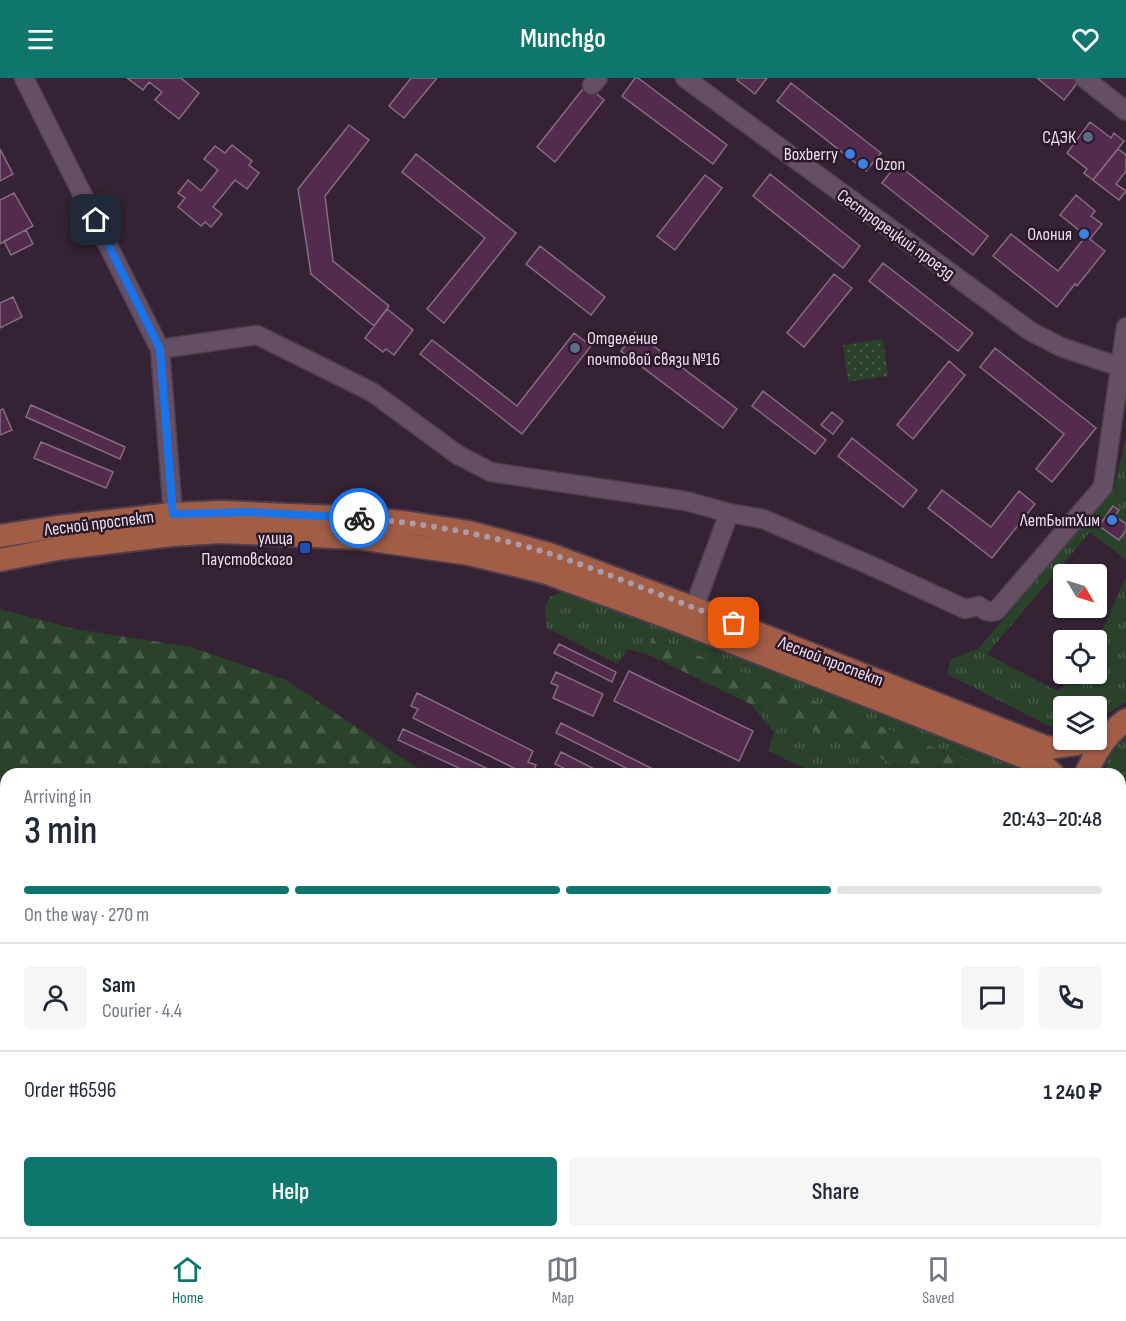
<!DOCTYPE html>
<html lang="en">
<head>
<meta charset="utf-8">
<style>
  :root { --surface:#fff; --page:#f6f6f7; --text:#1f2937; --muted:#747a83; --line:#e0e1e3; --accent:#0f766e }
  body { margin:0; font-family:"Sofia Sans Condensed",sans-serif; background:var(--page); color:var(--text); height:100vh; display:flex; flex-direction:column; font-size:22px; white-space:nowrap }
  * { box-sizing:border-box; margin:0 }
  p { font-size:20px; color:var(--muted) }
  .icon { flex:none; width:33px; height:33px; fill:none; stroke:currentColor; stroke-width:2; stroke-linecap:round; stroke-linejoin:round }
  .map { position:relative; flex:1; overflow:hidden }
  .details { position:absolute; left:0px; top:690px; width:1126px; height:470px; display:flex; flex-direction:column; background:var(--surface); border-radius:18px 18px 0 0; box-shadow:0 2px 4px #0004 }
  .details>* { flex:none }
  .needle { width:39px; rotate:128deg }
  .fabs { position:absolute; left:1053px; top:486px; display:grid; gap:12px }
  .fabs a { display:grid; place-items:center; width:54px; height:54px; border-radius:6px; background:var(--surface); box-shadow:0 2px 4px #0004; font-size:30px }
  .pin { position:absolute; display:grid; place-items:center; width:51px; height:51px; color:#fff; margin:-26px; border-radius:12px; box-shadow:0 3px 9px #0006 }
  .courier { position:absolute; display:grid; place-items:center; width:60px; height:60px; margin:-30px; border:4px solid #1a73e8; border-radius:50%; background:#fff; color:#222; box-shadow:0 2px 8px #0007 }
  .summary em { font-style:normal; font-weight:600 }
  .summary div { display:flex; flex-direction:column-reverse }
  .summary { display:flex; align-items:center; justify-content:space-between; height:102px; padding:0 24px }
  h1 { font-size:39px; font-weight:600; line-height:45px }
  .bar { display:grid; grid-template-columns:repeat(4,1fr); gap:9px 6px; align-content:center; height:72px; padding:0 24px }
  .bar i { height:8px; border-radius:4px; background:var(--line) }
  .bar .active { background:var(--accent) }
  .bar p { grid-column:span 4 }
  .line { display:flex; align-items:center; gap:15px; padding:0 24px; border-top:2px solid var(--line) }
  .line div { flex:1 }
  .round { display:grid; place-items:center; flex:none; width:63px; height:63px; border-radius:6px; background:var(--page) }
  .button { display:flex; gap:12px; margin-top:auto; padding:12px 24px }
  .button a { flex:1; height:69px; border-radius:6px; background:var(--accent); color:#fff; font-size:24px; font-weight:600; line-height:69px; text-align:center }
  .button a+a { background:var(--page); color:var(--text) }
  header { display:flex; justify-content:space-between; align-items:center; height:78px; padding:0 24px; background:var(--accent); color:#fff; font-size:27px; font-weight:600 }
  .menu { display:flex; justify-content:space-around; align-items:center; height:84px; border-top:2px solid var(--line); background:var(--surface); font-size:16px; color:var(--muted) }
  .menu a { display:grid; justify-items:center; gap:3px }
  .menu .active { color:var(--accent) }
  .map>svg:first-child { display:block }
  .grass { fill:url(#grass-tufts) }
  .forest { fill:url(#forest-firs) }
  .park { fill:url(#park-dots) }
  .building { fill:#522b4d; stroke:#866e82; stroke-width:1.5 }
  .lines { fill:none; stroke-linecap:round; stroke-linejoin:round }
  .minor-casing { stroke:#4e3e4d; stroke-width:21 }
  .major-casing { stroke:#4e3e4d; stroke-width:26 }
  .minor { stroke:#654f64; stroke-width:18 }
  .major { stroke:#a15d46; stroke-width:22 }
  .done { stroke:#ab9caa; stroke-width:6; stroke-dasharray:0 10.8 }
  .route { stroke:#1a73e8; stroke-width:8 }
  .service-dot { fill:#5c6f8a; stroke:#2b182a; stroke-width:2 }
  .shop-dot { fill:#3f7fe0; stroke:#2b182a; stroke-width:2 }
  .transit-dot { fill:#1a4fb4; stroke:#2b182a; stroke-width:2 }
  .labels { text-anchor:middle; stroke-width:5; stroke-linejoin:round; paint-order:stroke }
  .poi-label { font-size:18px; fill:#ebdeea; stroke:#2b182a; text-anchor:end }
  .street-label { font-size:18px; fill:#ebdeea; stroke:#2b182a }
</style>
</head>
<body>
<header><svg class="icon" aria-label="menu" viewBox="0 0 24 24"><path d="M4 6h16M4 12h16M4 18h16"/></svg>Munchgo<svg class="icon" aria-label="heart" viewBox="0 0 24 24"><path d="M12 20l-8-8c-3-5 5-10 8-4 3-6 11-1 8 4z"/></svg></header>
<div class="map">
<svg width="1126" height="1159" viewBox="0 0 1126 1159">
  <defs>
    <pattern id="grass-tufts" width="24" height="20" patternUnits="userSpaceOnUse" patternTransform="scale(1.5)"><rect width="24" height="20" fill="#2a422a"/><path d="M3 7l-1-3M5 7V3M7 7l1-3M15 17l-1-3M17 17v-4M19 17l1-3" fill="none" stroke="#495d49"/></pattern>
    <pattern id="forest-firs" width="22" height="20" patternUnits="userSpaceOnUse" patternTransform="scale(1.5)"><rect width="22" height="20" fill="#2a422a"/><path d="M5 1l3.5 6h-7zM16 11l3.5 6h-7z" fill="#495d49"/></pattern>
    <pattern id="park-dots" width="8" height="8" patternUnits="userSpaceOnUse" patternTransform="scale(1.5)"><rect width="8" height="8" fill="#2a422a"/><path d="M2 2h.1M6 6h.1" fill="none" stroke="#495d49" stroke-width="1.8" stroke-linecap="round"/></pattern>
  </defs>
  <rect width="100%" height="100%" fill="#352234"/>
  <path class="grass" d="M1126,360V482L1090,454L987,576L1057,613L1080,596H1096L1097,565L1126,498V624L1097,642L1096,628H1064L1063,650L1049,648L947,596L951,581L978,571L1114,410Z
    M571,510L1033,693L1034,696H1001L653,559L647,576L627,571L618,586L547,550L545,529L550,519Z
    M750,626L918,696H818L768,673L774,654Z
    M1126,655V782L1121,775L1120,696H1103C1107,681 1113,665 1126,655Z"/>
  <path class="forest" d="M0,531L75,551L191,569L286,602L426,696H6V1154H1117V1159H0Z
    M652,559L1001,696H918L750,626L647,576Z
    M1126,950V999L1121,1097L1120,952Z"/>
  <path class="park" d="M883,261L888,298L848,304L843,267Z"/>
  <path class="building" d="M127,0H181L199,15L179,41L155,22L162,14L149,4L143,12Z
    M411,0H437L404,40L389,28Z
    M635,0H638L727,67L713,86L622,18Z
    M738,0H767L755,16L737,2Z
    M1037,0H1073L1078,4L1064,22Z
    M791,5L881,75L866,93L777,23Z
    M586,7L604,22L555,84L537,69Z
    M1090,44L1111,60L1114,55L1124,63L1093,102L1084,95L1087,91L1067,75Z
    M349,47L369,62L325,118L333,183L389,228L374,248L311,196L298,111Z
    M232,67L252,83L249,87L259,95L247,111L235,102L213,129L222,136L211,149L205,144L201,148L178,129L185,120L178,115L188,102L201,113L218,92L204,81L215,68L225,75Z
    M0,71L13,96L0,103Z
    M1118,71L1126,77V93L1116,106L1126,113L1119,122L1093,102Z
    M416,76L516,155L444,245L427,231L485,160L402,94Z
    M897,86L988,158L973,177L882,105Z
    M770,96L860,168L843,190L753,118Z
    M705,97L722,110L675,172L657,158Z
    M14,115L33,148L0,166V122Z
    M1076,117L1095,133L1091,138L1102,146L1090,161L1060,137Z
    M26,152L33,166L11,177L4,163Z
    M1011,156L1058,193L1086,158L1105,173L1077,208L1075,206L1057,229L993,178Z
    M540,168L605,219L591,237L526,186Z
    M883,185L973,255L958,273L869,203Z
    M834,196L852,210L804,269L787,255Z
    M13,219L22,239L0,250V225Z
    M387,231L413,252L394,277L386,271L383,274L365,260Z
    M635,254L737,331L723,350L621,273Z
    M574,255L591,268L522,356L420,276L432,262L517,328Z
    M995,270L1096,350L1052,404L1036,391L1064,356L980,289Z
    M949,283L965,297L913,361L897,347Z
    M763,313L826,362L815,376L752,328Z
    M31,327L125,369L120,381L26,339Z
    M3,331L12,352L0,357V332Z
    M832,334L843,343L833,356L821,347Z
    M852,360L917,412L903,429L838,378Z
    M41,364L113,394L106,410L34,380Z
    M942,412L991,449L1019,413L1035,426L992,480L928,430Z
    M1113,428L1119,432L1115,438L1126,446V452L1119,462L1099,448Z
    M559,566L616,594L612,604L554,575Z
    M629,593L753,653L739,683L614,623Z
    M556,594L603,616L593,638L553,620L558,608L551,605Z
    M417,615L533,673L528,684L536,687L532,696H526L413,640L418,631L411,628Z
    M561,645L663,696H638L556,655Z
    M403,651L499,696H472L398,662Z
    M561,674L604,696H576L555,686Z"/>
  <g class="lines">
    <defs>
      <path id="minor" d="M24,0L160,271L173,436
        M685,0L1030,253L1061,269L1120,289
        M1084,0L1126,33
        M592,7L598,0
        M160,271L257,257L372,314L458,377L491,394L686,423L729,435L763,441L874,489L965,531L979,528C985,533 989,535 996,533L1103,409L1126,249
        M694,530L729,435"/>
      <path id="major" d="M0,458L57,449L173,436L222,434L360,440L410,445L469,454L549,476L694,530L1048,670L1076,666L1093,662
        M0,482L63,470L172,457L221,454L358,460L469,476L544,494L686,546L1042,686L1053,696
        M1086,696C1095,675 1106,656 1126,642
        M1120,808L1126,812"/>
    </defs>
    <use href="#minor" class="minor-casing"/>
    <use href="#major" class="major-casing"/>
    <use href="#minor" class="minor"/>
    <use href="#major" class="major"/>
  </g>
  <g class="lines">
    <path class="done" d="M359,440C423,445 489,456 551,476C612,497 673,522 734,545"/>
    <path class="route" d="M96,142L160,271L173,436L251,434L359,440"/>
  </g>
  <g class="service-dot">
    <circle cx="1088" cy="59" r="6"/>
    <circle cx="575" cy="270" r="6"/>
  </g>
  <g class="shop-dot">
    <circle cx="850" cy="76" r="6"/>
    <circle cx="863" cy="86" r="6"/>
    <circle cx="1084" cy="156" r="6"/>
    <circle cx="1112" cy="442" r="6"/>
  </g>
  <rect class="transit-dot" x="299" y="464" width="12" height="12" rx="3"/>
  <g class="labels">
    <g class="poi-label">
      <text x="1076" y="65">СДЭК</text>
      <text x="838" y="82">Boxberry</text>
      <text x="875" y="92" text-anchor="start">Ozon</text>
      <text x="1072" y="162">Олония</text>
      <text x="587" y="266" text-anchor="start">Отделение<tspan x="587" dy="21">почтовой связи №16</tspan></text>
      <text x="1100" y="448">ЛетБытХим</text>
      <text x="293" y="466">улица<tspan x="293" dy="21">Паустовского</tspan></text>
    </g>
    <g class="street-label">
      <text transform="translate(896 156) rotate(36)" y="6">Сестрорецкий проезд</text>
      <text transform="translate(99 445) rotate(-7)" y="6">Лесной проспект</text>
      <text transform="translate(831 583) rotate(21)" y="6">Лесной проспект</text>
    </g>
  </g>
</svg>
<div class="fabs">
<a><svg class="needle" viewBox="-14 -14 28 28"><path d="M0-13l5 13h-10z" fill="#e53935"/><path d="M0 13l5-13h-10z" fill="#747a83"/></svg></a>
<a><svg class="icon" aria-label="locate" viewBox="0 0 24 24"><circle cx="12" cy="12" r="6"/><path d="M12 2v4M12 18v4M2 12h4M18 12h4"/></svg></a>
<a><svg class="icon" aria-label="layers" viewBox="0 0 24 24"><path d="M12 4l9 5-9 5-9-5zM3 14l9 5 9-5"/></svg></a>
</div>
<div class="pin" style="left:734px;top:545px;background:#ea580c"><svg class="icon" aria-label="bag" viewBox="0 0 24 24"><path d="M5 8h14l-1 12H6zM9 8a3 3 0 0 1 6 0"/></svg></div>
<div class="pin" style="left:96px;top:142px;background:#1f2937"><svg class="icon" aria-label="home" viewBox="0 0 24 24"><path d="M3 11l9-7 9 7M6 9v11h12V9"/></svg></div>
<div class="courier" style="left:359px;top:440px"><svg class="icon" aria-label="bike" viewBox="0 0 24 24"><circle cx="6" cy="16" r="4"/><circle cx="18" cy="16" r="4"/><path d="M6 16l4-8h5l3 8M10 8l3 8H6M13 5h3"/></svg></div>
<section class="details">
<div class="summary"><div><h1>3 min</h1><p>Arriving in</p></div><em>20:43–20:48</em></div>
<div class="bar"><i class="active"></i><i class="active"></i><i class="active"></i><i></i><p>On the way · 270 m</p></div>
<div class="line" style="height:108px"><a class="round"><svg class="icon" aria-label="person" viewBox="0 0 24 24"><circle cx="12" cy="8" r="4"/><path d="M4 21q1-7 8-7t8 7"/></svg></a><div><b>Sam</b><p>Courier · 4.4</p></div><a class="round"><svg class="icon" aria-label="chat" viewBox="0 0 24 24"><path d="M4 5h16v11H9l-5 4z"/></svg></a><a class="round"><svg class="icon" aria-label="phone" viewBox="0 0 24 24"><path d="M5 4h4l2 5-3 2q2 4 5 5l2-3 5 2v4C11 20 4 13 5 4z"/></svg></a></div>
<div class="line" style="height:78px"><div>Order #6596</div><b>1 240 ₽</b></div>
<div class="button"><a>Help</a><a>Share</a></div>
</section>
</div>
<nav class="menu">
<a class="active"><svg class="icon" aria-label="home" viewBox="0 0 24 24"><path d="M3 11l9-7 9 7M6 9v11h12V9"/></svg>Home</a>
<a><svg class="icon" aria-label="map" viewBox="0 0 24 24"><path d="M3 6l6-2 6 2 6-2v14l-6 2-6-2-6 2zM9 4v14M15 6v14"/></svg>Map</a>
<a><svg class="icon" aria-label="saved" viewBox="0 0 24 24"><path d="M7 4h10v16l-5-4-5 4z"/></svg>Saved</a>
</nav>
</body>
</html>
